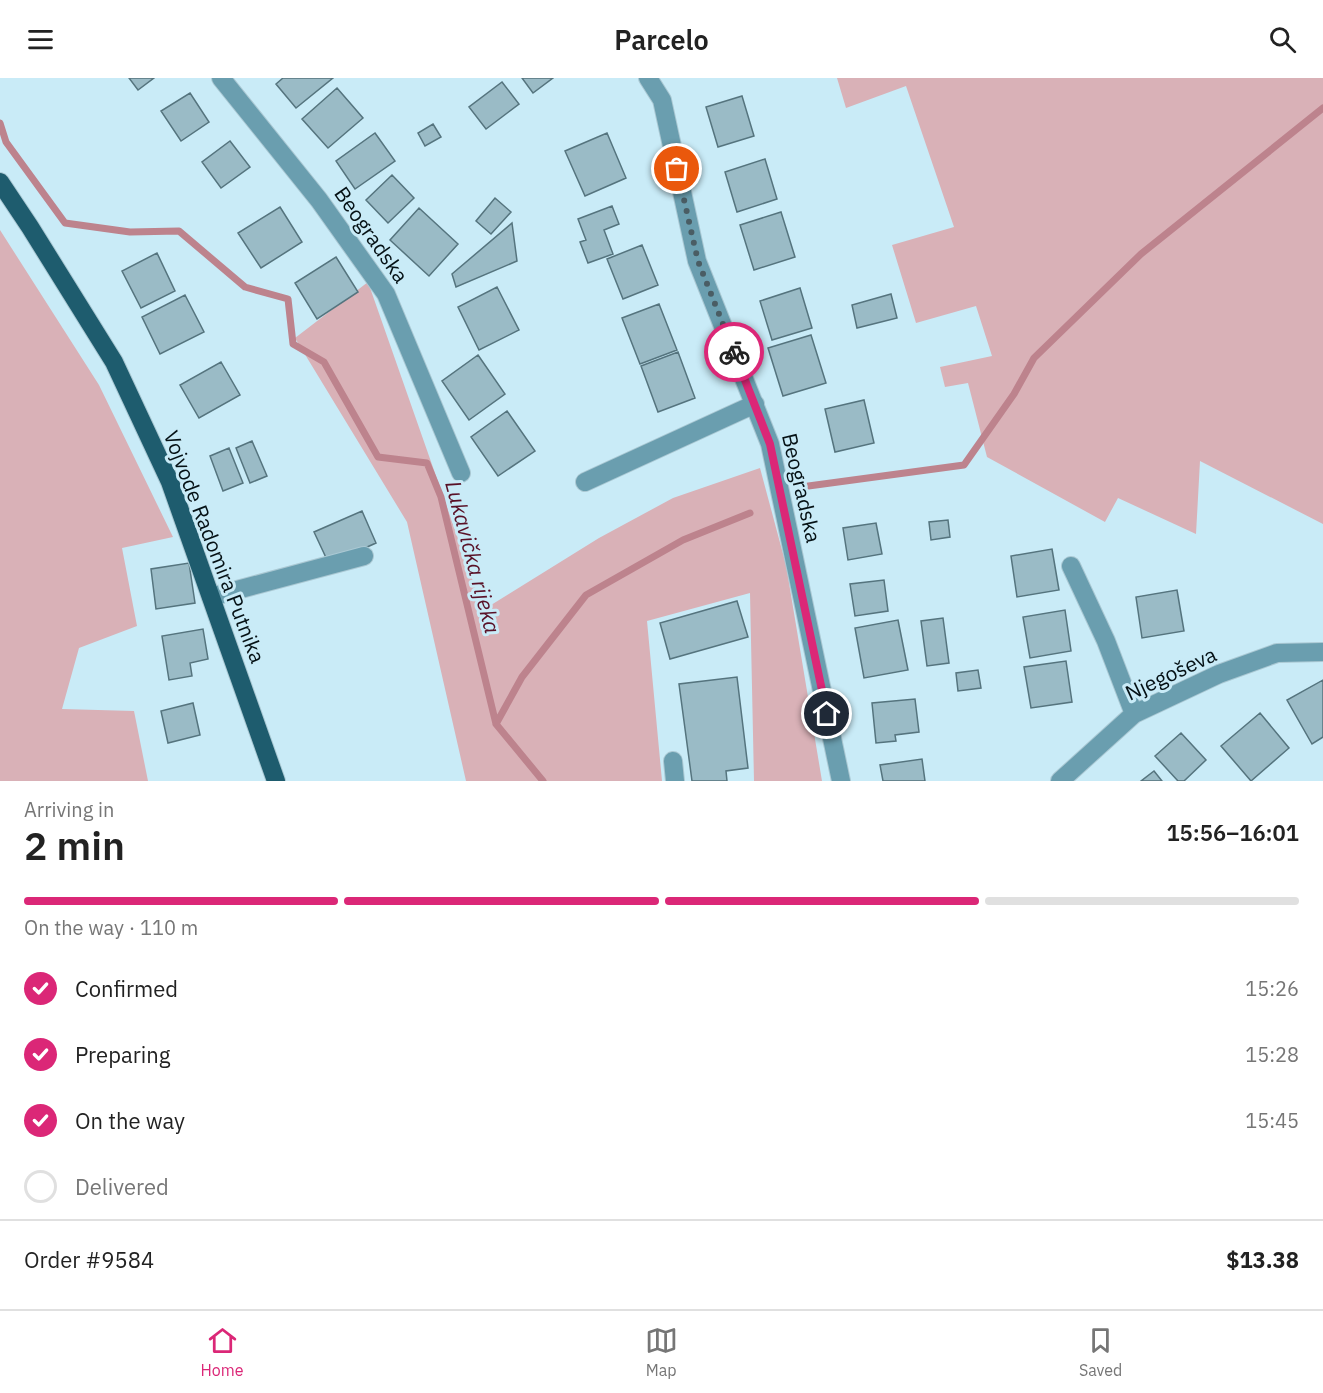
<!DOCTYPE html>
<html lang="en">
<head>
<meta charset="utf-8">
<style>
  :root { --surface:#fff; --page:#f2f2f2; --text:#222; --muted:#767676; --line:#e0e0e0; --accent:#db2777 }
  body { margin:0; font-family:"IBM Plex Sans",sans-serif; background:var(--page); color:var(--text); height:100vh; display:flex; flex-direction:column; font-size:22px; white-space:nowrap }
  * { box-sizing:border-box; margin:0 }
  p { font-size:20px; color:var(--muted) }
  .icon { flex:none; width:33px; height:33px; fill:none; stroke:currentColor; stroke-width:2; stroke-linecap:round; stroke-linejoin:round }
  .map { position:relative; height:703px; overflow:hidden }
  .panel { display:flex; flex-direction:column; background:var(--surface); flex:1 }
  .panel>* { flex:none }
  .pin { position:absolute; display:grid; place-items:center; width:51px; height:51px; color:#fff; margin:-26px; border:3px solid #fff; border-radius:50%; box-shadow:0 2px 6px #0007 }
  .courier { position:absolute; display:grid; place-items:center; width:60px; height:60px; margin:-30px; border:4px solid #db2777; border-radius:50%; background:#fff; color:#222; box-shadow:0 2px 8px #0007 }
  .summary em { font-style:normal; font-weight:600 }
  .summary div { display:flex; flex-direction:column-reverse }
  .summary { display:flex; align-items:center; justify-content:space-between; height:102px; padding:0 24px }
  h1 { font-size:39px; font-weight:600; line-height:45px }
  .bar { display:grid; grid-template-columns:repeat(4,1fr); gap:9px 6px; align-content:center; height:72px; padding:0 24px }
  .bar i { height:8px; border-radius:4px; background:var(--line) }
  .bar .on { background:var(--accent) }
  .bar p { grid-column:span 4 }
  .line { display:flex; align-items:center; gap:15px; padding:0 24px; border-top:2px solid var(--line) }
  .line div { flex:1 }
  ol { padding:0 24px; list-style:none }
  li { display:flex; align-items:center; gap:18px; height:66px }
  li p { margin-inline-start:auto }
  li .icon { padding:6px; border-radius:50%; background:var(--accent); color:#fff; stroke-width:4 }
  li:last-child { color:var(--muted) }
  li i { width:33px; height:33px; border:3px solid var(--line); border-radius:50% }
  header { display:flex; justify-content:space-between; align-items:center; height:78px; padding:0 24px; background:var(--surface); font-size:27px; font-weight:600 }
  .dock { display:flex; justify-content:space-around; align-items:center; height:84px; border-top:2px solid var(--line); background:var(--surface); font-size:16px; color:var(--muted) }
  .dock a { display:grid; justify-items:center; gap:3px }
  .dock .on { color:var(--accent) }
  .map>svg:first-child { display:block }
  .green { fill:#d9b1b7 }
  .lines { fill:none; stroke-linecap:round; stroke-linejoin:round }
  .stream { stroke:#bd838d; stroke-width:7 }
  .building { fill:#9abbc6; stroke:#55747e; stroke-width:1.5 }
  .minor-casing { stroke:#aac8d3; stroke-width:20 }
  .major-casing { stroke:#aac8d3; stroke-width:20 }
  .minor { stroke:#6a9eaf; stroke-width:18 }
  .major { stroke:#1e5c6e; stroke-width:18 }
  .done { stroke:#4a5d64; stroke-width:6; stroke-dasharray:0 10.8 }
  .route { stroke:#db2777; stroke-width:8 }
  .labels { text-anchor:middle; stroke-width:6; stroke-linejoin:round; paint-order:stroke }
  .street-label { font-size:21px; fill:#051115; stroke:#c9ebf7 }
  .water-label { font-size:22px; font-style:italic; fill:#591127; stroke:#c9ebf7 }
</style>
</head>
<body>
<header><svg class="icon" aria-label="menu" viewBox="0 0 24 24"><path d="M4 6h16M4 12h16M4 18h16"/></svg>Parcelo<svg class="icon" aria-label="search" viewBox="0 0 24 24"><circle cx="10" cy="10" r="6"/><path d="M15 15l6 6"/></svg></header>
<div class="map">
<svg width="1323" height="703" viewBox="0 0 1323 703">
  <rect width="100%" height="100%" fill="#c9ebf7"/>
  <path class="green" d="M837,0H1323V446L1200,383L1196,456L1118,420L1105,444L987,379L968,305L945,309L940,289L992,278L976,228L916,245L892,167L954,149L906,8L846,30Z
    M0,152L99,307L173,459L122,470L137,548L79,570L62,631L134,633L148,703H0Z
    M368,204L483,532L599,460L673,420L760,390L786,487L822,703H754L750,515L647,543L662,703H466L407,444L295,260Z"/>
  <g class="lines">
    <path class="stream" d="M0,45L6,64L65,145L130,154L179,153L245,209L288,221L293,266L324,284L378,379L427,385L441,419L496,646L543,703
      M801,409L964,387L1014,316L1034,280L1141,176L1323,30
      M496,646L522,599L586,517L683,462L750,435"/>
  </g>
  <path class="building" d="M129,0H154L138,12Z
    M283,0H333L296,30L276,6Z
    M522,0H553L533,15Z
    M502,4L519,26L486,51L469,29Z
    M337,10L363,40L328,70L302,41Z
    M190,15L209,44L181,63L161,33Z
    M742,18L754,58L718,69L706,29Z
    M433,46L441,59L425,68L418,55Z
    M375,55L395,83L355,111L336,83Z
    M607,55L626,100L585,118L565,73Z
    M230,63L250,89L221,110L202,84Z
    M765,81L777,121L737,134L725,94Z
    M392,97L414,120L388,145L366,122Z
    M495,120L511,134L491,156L476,143Z
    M612,128L619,146L604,152L613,176L588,185L580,164L586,162L578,141Z
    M280,129L302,164L261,190L238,155Z
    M419,130L458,166L429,198L390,162Z
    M781,134L795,179L754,192L740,147Z
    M512,145L517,183L456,209L452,196Z
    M642,167L658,207L623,221L607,181Z
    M157,175L175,213L141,230L122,193Z
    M336,179L358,214L317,241L295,205Z
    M497,209L519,252L479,272L458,229Z
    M800,210L812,250L772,262L760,223Z
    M891,216L897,240L857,250L852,227Z
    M185,217L204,254L160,276L142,239Z
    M659,226L677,272L640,286L622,240Z
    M811,257L826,305L783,318L768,270Z
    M678,274L695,320L658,334L641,288Z
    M478,277L505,316L469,342L442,303Z
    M221,284L240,317L199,340L180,307Z
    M864,322L874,365L835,374L825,331Z
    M507,333L535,373L498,398L471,359Z
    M252,363L267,398L250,405L236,370Z
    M229,370L243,405L223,413L210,378Z
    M362,433L376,465L329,486L314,454Z
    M948,442L950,459L931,462L929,444Z
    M876,445L882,476L848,482L843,450Z
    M1052,471L1059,512L1017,519L1011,478Z
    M189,485L195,525L156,531L151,491Z
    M884,502L888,533L855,538L850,506Z
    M1177,512L1184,553L1142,560L1136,519Z
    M737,523L748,559L670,581L660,545Z
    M1065,532L1071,573L1030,580L1023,539Z
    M943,540L949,585L927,588L921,543Z
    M898,542L908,592L864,600L855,550Z
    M203,551L208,581L190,585L192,598L169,602L162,558Z
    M1066,583L1072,624L1031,630L1024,589Z
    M978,592L981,610L958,613L956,595Z
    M737,599L748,690L726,693L727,703H692L679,606Z
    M1323,602V659L1312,666L1287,622Z
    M915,621L919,654L895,657L896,663L876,665L872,625Z
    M193,625L200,657L168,665L161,633Z
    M1260,635L1289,670L1251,703L1221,668Z
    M1181,655L1206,682L1184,703H1178L1155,678Z
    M922,681L925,703H883L880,687Z
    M1154,693L1162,703H1141Z"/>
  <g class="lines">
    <defs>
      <path id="minor" d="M221,0L319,122L386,216L461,395
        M648,0L662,22L697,183L770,366L841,703
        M585,404L755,326
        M1071,488L1106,563L1134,636
        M211,519L364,478
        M673,683L675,703
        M1060,703L1134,636L1219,596L1277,575L1323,574"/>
      <path id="major" d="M0,104L30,149L114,284L170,404L276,703"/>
    </defs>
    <use href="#minor" class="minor-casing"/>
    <use href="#major" class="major-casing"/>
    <use href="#minor" class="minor"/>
    <use href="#major" class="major"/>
  </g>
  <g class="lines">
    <path class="done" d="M677,91L698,183L734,274"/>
    <path class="route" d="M734,274L770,366L827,636"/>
  </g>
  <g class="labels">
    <g class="street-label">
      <text transform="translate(371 157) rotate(55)" y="7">Beogradska</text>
      <text transform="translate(801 410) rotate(77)" y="7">Beogradska</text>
      <text transform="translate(214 469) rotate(69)" y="7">Vojvode Radomira Putnika</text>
      <text transform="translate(1171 596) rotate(-25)" y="7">Njegoševa</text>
    </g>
    <g class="water-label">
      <text transform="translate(473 479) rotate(75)" y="8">Lukavička rijeka</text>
    </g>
  </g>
</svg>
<div class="pin" style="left:677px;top:91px;background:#ea580c"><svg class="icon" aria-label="bag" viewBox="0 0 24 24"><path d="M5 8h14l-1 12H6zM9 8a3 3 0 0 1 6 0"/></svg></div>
<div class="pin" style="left:827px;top:636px;background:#1f2937"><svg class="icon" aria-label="home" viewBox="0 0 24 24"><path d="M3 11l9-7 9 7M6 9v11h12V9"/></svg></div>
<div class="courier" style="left:734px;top:274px"><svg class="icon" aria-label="bike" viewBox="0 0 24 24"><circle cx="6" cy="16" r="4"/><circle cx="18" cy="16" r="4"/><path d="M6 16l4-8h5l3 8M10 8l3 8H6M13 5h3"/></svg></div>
</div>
<section class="panel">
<div class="summary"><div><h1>2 min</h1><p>Arriving in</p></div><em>15:56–16:01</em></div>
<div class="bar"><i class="on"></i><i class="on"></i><i class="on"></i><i></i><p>On the way · 110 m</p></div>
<ol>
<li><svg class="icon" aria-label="check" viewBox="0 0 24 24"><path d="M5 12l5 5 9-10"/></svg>Confirmed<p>15:26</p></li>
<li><svg class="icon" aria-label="check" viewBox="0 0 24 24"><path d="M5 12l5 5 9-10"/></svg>Preparing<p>15:28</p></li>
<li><svg class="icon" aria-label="check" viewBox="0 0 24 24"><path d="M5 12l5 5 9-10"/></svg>On the way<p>15:45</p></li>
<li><i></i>Delivered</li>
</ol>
<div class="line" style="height:78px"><div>Order #9584</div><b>$13.38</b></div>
</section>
<nav class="dock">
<a class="on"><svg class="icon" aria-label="home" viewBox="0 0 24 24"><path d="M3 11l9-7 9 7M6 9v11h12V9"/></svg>Home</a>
<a><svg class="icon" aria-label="map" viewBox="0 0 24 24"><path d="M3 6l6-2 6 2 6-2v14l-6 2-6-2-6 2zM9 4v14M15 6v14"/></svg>Map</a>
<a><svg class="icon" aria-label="saved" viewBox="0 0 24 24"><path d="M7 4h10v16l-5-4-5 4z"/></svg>Saved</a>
</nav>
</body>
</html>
